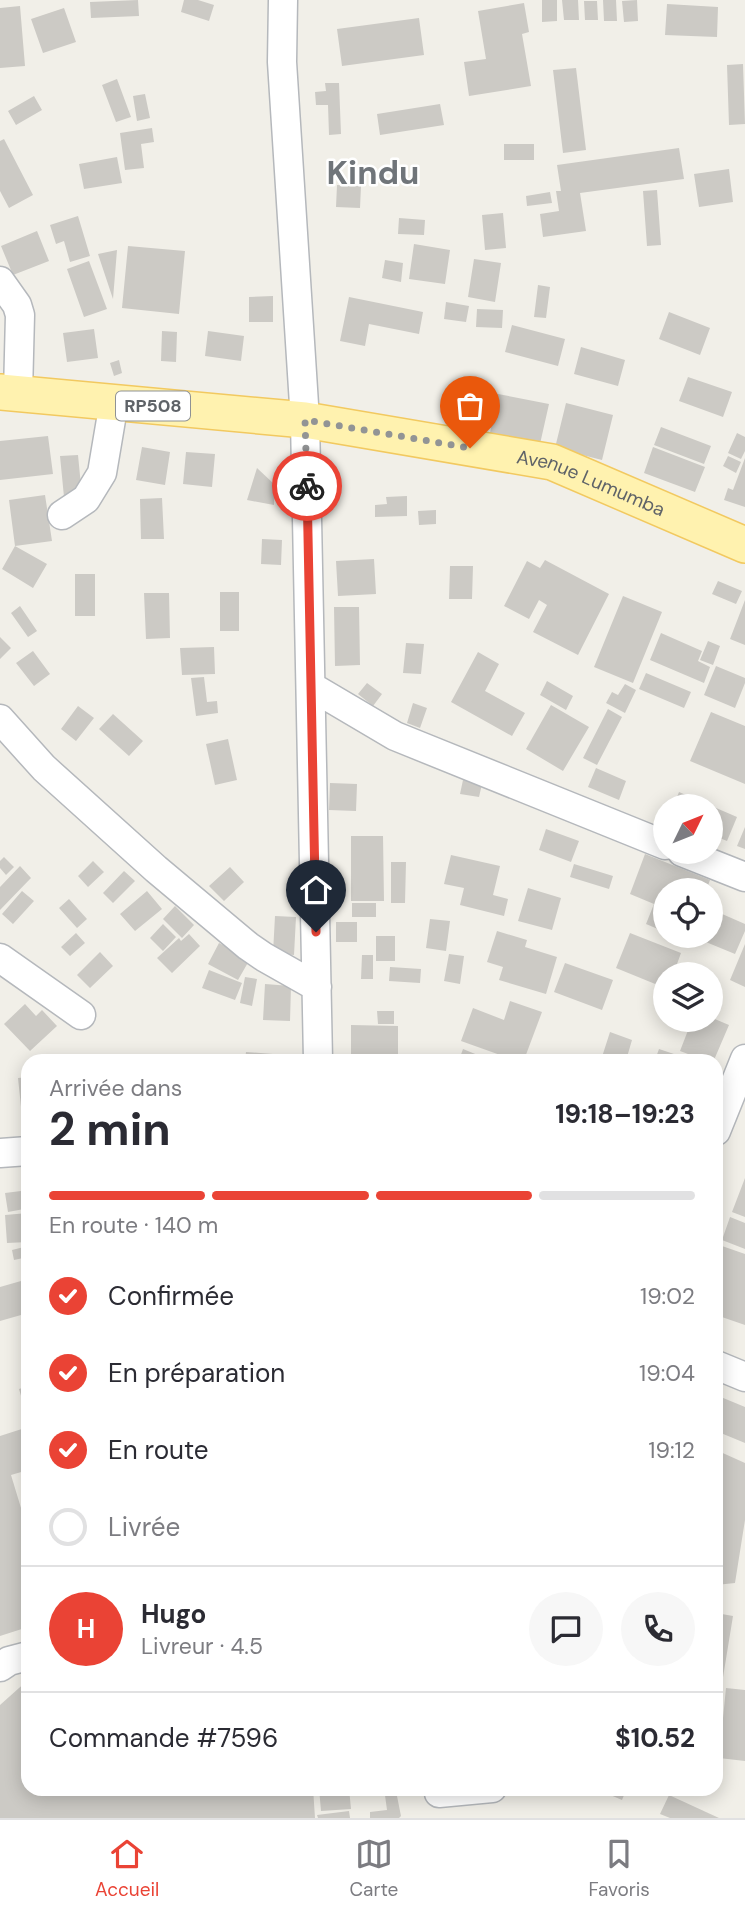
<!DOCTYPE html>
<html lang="fr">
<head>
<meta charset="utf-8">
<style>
  :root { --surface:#fff; --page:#f7f7f7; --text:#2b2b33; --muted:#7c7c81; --line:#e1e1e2; --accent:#ea4335 }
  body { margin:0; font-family:"DM Sans",sans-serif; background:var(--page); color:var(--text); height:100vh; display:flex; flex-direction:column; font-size:26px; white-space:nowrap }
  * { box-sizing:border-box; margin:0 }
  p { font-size:23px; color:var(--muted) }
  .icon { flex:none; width:38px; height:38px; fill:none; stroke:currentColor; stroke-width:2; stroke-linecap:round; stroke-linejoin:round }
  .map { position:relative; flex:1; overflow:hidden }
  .panel { position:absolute; left:21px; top:1054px; width:702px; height:742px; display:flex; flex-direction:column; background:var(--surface); border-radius:21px; box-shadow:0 4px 18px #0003 }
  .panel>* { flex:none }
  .needle { width:46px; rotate:47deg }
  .controls { position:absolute; left:653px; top:794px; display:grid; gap:14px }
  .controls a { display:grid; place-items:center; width:70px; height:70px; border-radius:50%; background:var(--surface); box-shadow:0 4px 18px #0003; font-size:35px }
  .pin { position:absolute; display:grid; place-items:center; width:60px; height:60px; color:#fff; margin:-72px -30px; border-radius:50% 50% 50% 0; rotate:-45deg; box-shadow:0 0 7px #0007 }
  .pin .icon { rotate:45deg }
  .courier { position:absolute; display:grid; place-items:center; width:70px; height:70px; margin:-35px; border:5px solid #ea4335; border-radius:50%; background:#fff; color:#222; box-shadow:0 2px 9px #0007 }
  .head em { font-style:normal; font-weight:700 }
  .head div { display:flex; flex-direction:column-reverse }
  .head { display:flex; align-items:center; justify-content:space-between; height:119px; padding:0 28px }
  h1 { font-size:46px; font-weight:700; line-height:52px }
  .bar { display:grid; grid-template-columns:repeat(4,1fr); gap:10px 7px; align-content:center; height:84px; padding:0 28px }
  .bar i { height:9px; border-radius:5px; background:var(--line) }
  .bar .active { background:var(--accent) }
  .bar p { grid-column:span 4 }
  .line { display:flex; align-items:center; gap:18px; padding:0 28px; border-top:2px solid var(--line) }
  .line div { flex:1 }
  .round { display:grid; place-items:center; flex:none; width:74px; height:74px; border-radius:37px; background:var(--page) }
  ol { padding:0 28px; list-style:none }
  li { display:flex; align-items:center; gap:21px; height:77px }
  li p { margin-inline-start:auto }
  li .icon { padding:7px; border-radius:50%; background:var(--accent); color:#fff; stroke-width:4 }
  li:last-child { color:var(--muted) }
  li i { width:38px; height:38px; border:4px solid var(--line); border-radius:50% }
  .menu { display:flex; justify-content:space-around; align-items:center; height:98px; border-top:2px solid var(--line); background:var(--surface); font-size:19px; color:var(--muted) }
  .menu a { display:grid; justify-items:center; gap:4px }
  .menu .active { color:var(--accent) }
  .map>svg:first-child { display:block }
  .building { fill:#cccac5 }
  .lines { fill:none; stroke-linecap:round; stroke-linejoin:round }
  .minor-casing { stroke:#b5b8bc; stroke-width:31 }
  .major-casing { stroke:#f2c960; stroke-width:38 }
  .minor { stroke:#fff; stroke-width:28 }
  .major { stroke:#fff2af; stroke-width:35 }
  .done { stroke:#929495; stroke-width:7; stroke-dasharray:0 12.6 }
  .route { stroke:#ea4335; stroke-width:9 }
  .labels { text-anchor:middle; stroke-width:5; stroke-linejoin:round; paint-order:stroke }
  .shield { fill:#fff; stroke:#8f9295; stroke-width:2 }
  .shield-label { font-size:18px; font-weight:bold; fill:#5f6368 }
  .street-label { font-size:19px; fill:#5f6368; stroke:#fff }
  .town-label { font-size:33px; font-weight:bold; fill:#70757a; stroke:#fff }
</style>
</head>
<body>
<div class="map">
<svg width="745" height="1818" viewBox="0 0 745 1818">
  <rect width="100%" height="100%" fill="#f1efe8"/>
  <path class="building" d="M138,0L139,16L91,18L90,2Z
    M184,0H198L214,5L209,21L181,12Z
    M542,0H557V21L542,22Z
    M562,0H578L579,20H564Z
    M603,0H616L617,21H604Z
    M637,0L638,21L624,22L622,1Z
    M584,1H597L598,20H585Z
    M524,3L529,32L522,34L531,86L469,96L464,62L486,59L478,11Z
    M667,4L718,7L717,37L665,35Z
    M20,6L25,66L0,68V8Z
    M64,8L76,42L43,53L31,19Z
    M419,18L424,55L342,66L337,29Z
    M743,64L745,124L729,125L727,65Z
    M576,68L586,150L563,153L553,70Z
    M117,79L131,117L116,122L102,85Z
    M325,83H339L341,134L329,135L328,105H316L315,92L326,91Z
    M145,94L150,118L137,121L133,96Z
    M34,96L42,110L16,125L8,111Z
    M440,104L444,125L380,135L377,114Z
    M152,128L154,142L141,144L144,168L125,170L120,133Z
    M4,139L33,195L9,208L0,191V141Z
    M504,144H534V160H504Z
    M679,148L684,179L580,193L586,231L543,237L540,214L559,211L556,191H561L557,165Z
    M117,157L122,183L84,189L79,164Z
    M729,169L733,202L699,207L694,174Z
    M337,185L361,186L360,208L336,207Z
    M657,190L661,245L647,246L643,191Z
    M550,192L552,203L527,206L526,196Z
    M503,213L506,248L485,250L482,215Z
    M78,216L90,256L70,262L64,241L56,244L50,225Z
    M399,218L425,220L424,235L398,234Z
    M37,231L49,261L13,275L1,246Z
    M414,244L450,250L445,284L409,279Z
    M128,246L185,251L179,314L122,308Z
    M117,250L113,299L98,254Z
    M474,259L501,263L495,302L468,297Z
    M385,260L403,263L401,282L382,278Z
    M89,261L107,309L84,317L67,269Z
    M538,285L550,287L546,318L534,317Z
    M273,296V322H249V297Z
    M349,297L423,312L419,334L369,324L365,346L340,341Z
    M446,302L469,306L466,322L444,319Z
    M477,309L503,310L502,328L476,327Z
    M669,312L710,328L700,355L659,339Z
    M512,325L565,339L558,366L505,352Z
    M94,329L98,358L67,362L63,333Z
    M162,331L177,332L176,362L161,361Z
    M208,331L244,336L241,361L205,356Z
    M581,347L625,360L618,386L574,374Z
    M119,360L122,373L114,376L110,363Z
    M688,377L732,392L723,417L679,401Z
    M498,394L549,404L540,444L490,433Z
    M566,403L613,415L602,460L555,448Z
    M661,427L711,446L704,464L654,445Z
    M737,433L745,437V451L741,459L728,453Z
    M48,436L53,474L0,480V441Z
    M142,447L170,452L165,485L136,480Z
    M653,447L705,467L695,492L644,473Z
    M186,452L215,454L212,487L183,484Z
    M78,455L82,496L64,497L60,456Z
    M728,456L741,462L736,473L723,466Z
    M745,458V507L724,500L728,488L733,490Z
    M257,468L274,484V505L247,500Z
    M45,495L52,541L15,546L47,564L33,588L2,569L15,546L9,500Z
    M407,496V516L375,517V505L387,504L386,497Z
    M162,498L164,539H141L140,499Z
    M436,510V524L419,525L418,511Z
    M262,539L282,540L281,565L261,564Z
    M374,559L376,594L338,596L336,561Z
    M545,560L609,594L578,655L533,632L547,605L539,600L529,619L504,606L527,561L540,568Z
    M450,566H473L472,599H449Z
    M75,574H95V616H75Z
    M718,581L742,591L736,604L712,594Z
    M220,592H239V631H220Z
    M144,593H169L170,638L146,639Z
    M623,596L662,612L633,683L594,667Z
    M745,600V645L730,639Z
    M20,606L37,631L28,637L11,613Z
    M334,607H359L360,665L335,666Z
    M661,633L702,651L698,661L710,667L704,683L650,660Z
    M0,637L11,648L0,659Z
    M708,641L720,646L713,665L700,660Z
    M406,643L424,644L421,674L403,673Z
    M214,647L215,674L182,675L180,648Z
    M33,651L50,674L34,686L16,663Z
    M478,652L499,664L485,691L525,713L512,736L451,702Z
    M716,666L745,678V683L735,708L704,695Z
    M646,673L691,692L684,708L639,689Z
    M204,677L207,702L217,701L218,713L196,716L191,678Z
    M547,681L573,696L566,710L540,695Z
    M367,683L382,694L373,706L358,694Z
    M625,684L636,690L625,713L606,703L612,692L618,695Z
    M413,703L427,708L420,728L407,723Z
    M551,705L589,727L563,771L526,749Z
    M78,706L94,718L76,741L61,729Z
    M608,709L622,717L597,765L583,758Z
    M711,712L745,726V784L690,761Z
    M113,714L143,741L129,756L99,729Z
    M228,739L237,780L215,785L206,744Z
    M596,768L626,781L619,800L588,787Z
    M463,780L482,784L479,797L460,794Z
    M330,783L357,784L356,811L329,810Z
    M679,792L737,817L727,841L710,834V807H673Z
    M745,827V849L737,846Z
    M546,829L579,841L571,862L539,850Z
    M351,836H383L384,901H351Z
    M645,854L710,880L706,891H665V932L646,924L654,904L630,894Z
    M451,855L500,866L493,895L508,899L504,916L460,905L464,888L444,884Z
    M4,857L14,867L6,875L0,868V861Z
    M93,861L104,872L88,887L78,876Z
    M391,862H406L405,903H391Z
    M574,864L613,876L609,889L570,877Z
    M20,866L31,878L0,910V887Z
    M230,867L244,882L224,901L209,886Z
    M124,871L135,881L113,903L103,893Z
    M528,888L561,898L552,930L518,921Z
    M22,891L34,901L13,924L2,914Z
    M147,891L162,909L135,931L120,914Z
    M69,899L87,919L77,928L59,908Z
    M352,903H376V917H352Z
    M175,906L194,925L182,938L163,919Z
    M713,910L745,924V931L735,954L701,940L702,936H710V916Z
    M275,916L296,917L294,955L273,953Z
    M430,919L450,921L446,951L426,948Z
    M336,922H357V942H336Z
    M163,924L176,937L163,951L150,938Z
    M497,931L527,940L525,947L557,957L546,994L499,980L503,967L487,962Z
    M76,933L85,943L70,956L61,947Z
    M630,933L681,953L673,975H665V988L616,968Z
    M189,934L200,946L172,973L157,958L179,938L181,941Z
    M376,936H395V961H376Z
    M219,943L250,959L238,980L208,964Z
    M745,944V987L730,980Z
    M100,952L113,966L90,988L77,975Z
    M449,954L464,956L460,984L444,981Z
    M362,955H373V979H361Z
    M565,963L613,980L602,1010L554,992Z
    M390,967L421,969L420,983L389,981Z
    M209,970L242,983L235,1000L202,988Z
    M245,977L257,979L252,1006L240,1003Z
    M265,984L291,986L290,1021L263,1020Z
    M510,1001L542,1012L524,1060H514L461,1041L473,1008L504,1020Z
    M25,1004L36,1016L42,1010L57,1026L30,1051L4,1024Z
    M377,1011H394V1024H378Z
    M710,1017L729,1025L714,1060H704L680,1051L692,1020H710Z
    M351,1025L398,1026V1057L351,1056Z
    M610,1032L632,1040L627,1057L622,1056L620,1060H601Z
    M463,1049L485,1058L484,1060H459Z
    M659,1049L692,1060H655Z
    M246,1052L273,1054V1060H245Z
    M203,1057L232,1058V1060H203Z
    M28,1077V1145H25L18,1078Z
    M745,1178V1217L732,1212Z
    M21,1191L24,1209L8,1212L5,1193Z
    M28,1213V1242L7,1243L5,1215Z
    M730,1217L745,1223V1249L722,1240Z
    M28,1246V1257L14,1260L12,1250Z
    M722,1246L745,1254V1325L716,1315V1253L719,1255Z
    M28,1279V1313L0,1321V1287Z
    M28,1386V1405L24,1406L19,1389Z
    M716,1395L745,1407V1443L716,1431Z
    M28,1427V1470L11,1475L28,1531V1627L0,1636V1436Z
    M716,1450L745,1463V1520L735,1583L716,1585Z
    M716,1613L733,1616L717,1714H716Z
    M28,1680V1788H313L315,1818H0V1705Z
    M726,1688L745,1690V1761L719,1758Z
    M319,1788H349L351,1809L321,1811Z
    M384,1788H420L421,1793L397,1796L401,1816L399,1818H370V1812L387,1810Z
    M594,1788H627L622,1800Z
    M669,1795L719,1818H670L660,1814Z
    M349,1811L350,1818H318L317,1815Z"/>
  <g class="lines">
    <defs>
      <path id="minor" d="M283,0L282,62L305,420L318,1060
        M0,281L17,305L20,315L18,393
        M62,515L86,499L102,473L114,402
        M312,687L395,736L665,845
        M0,719L44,768L156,869L248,946L264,957L317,987
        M682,852L745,877
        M0,958L81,1015
        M716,1131L745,1059
        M0,1153L28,1151
        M716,1365L745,1377
        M0,1667L9,1661L28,1656
        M439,1793L492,1788"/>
      <g id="major">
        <path id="s1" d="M0,392L305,420L552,462L745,545"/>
      </g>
    </defs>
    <use href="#minor" class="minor-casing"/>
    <use href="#major" class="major-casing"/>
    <use href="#minor" class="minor"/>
    <use href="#major" class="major"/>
  </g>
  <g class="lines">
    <path class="done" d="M307,486L305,420L470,448"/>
    <path class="route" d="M307,486L316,932"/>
  </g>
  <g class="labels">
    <rect class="shield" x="116" y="391.5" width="74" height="29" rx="5"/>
    <g class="shield-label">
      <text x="153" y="412">RP508</text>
    </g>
    <g class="street-label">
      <text dy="7" stroke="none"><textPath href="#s1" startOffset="600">Avenue Lumumba</textPath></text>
    </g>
    <g class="town-label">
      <text x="373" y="184">Kindu</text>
    </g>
  </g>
</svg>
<div class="controls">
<a><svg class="needle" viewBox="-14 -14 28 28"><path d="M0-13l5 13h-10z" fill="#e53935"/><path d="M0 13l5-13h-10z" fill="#7c7c81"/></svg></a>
<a><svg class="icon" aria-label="locate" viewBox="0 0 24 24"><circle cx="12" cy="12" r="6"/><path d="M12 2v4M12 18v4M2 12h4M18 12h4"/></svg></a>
<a><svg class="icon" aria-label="layers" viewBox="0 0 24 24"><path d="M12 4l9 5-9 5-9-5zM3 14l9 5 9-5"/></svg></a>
</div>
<div class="pin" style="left:470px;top:448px;background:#ea580c"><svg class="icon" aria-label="bag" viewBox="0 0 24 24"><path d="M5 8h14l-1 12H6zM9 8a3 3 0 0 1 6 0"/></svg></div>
<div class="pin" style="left:316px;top:932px;background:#1f2937"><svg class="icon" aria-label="home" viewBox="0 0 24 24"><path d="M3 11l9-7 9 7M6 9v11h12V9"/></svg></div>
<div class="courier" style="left:307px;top:486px"><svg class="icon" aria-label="bike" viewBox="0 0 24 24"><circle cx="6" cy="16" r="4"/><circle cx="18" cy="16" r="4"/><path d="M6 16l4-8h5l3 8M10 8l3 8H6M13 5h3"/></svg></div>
<section class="panel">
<div class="head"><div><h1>2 min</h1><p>Arrivée dans</p></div><em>19:18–19:23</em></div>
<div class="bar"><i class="active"></i><i class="active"></i><i class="active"></i><i></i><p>En route · 140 m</p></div>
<ol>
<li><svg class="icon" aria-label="check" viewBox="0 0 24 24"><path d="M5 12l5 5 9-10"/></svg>Confirmée<p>19:02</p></li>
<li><svg class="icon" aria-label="check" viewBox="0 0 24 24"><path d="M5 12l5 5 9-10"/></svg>En préparation<p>19:04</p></li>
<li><svg class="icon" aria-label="check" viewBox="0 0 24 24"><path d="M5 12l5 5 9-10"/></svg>En route<p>19:12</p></li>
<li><i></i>Livrée</li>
</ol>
<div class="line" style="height:126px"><b class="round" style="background:var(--accent);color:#fff">H</b><div><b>Hugo</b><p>Livreur · 4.5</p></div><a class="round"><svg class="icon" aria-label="chat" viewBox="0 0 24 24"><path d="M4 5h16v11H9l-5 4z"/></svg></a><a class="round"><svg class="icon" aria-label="phone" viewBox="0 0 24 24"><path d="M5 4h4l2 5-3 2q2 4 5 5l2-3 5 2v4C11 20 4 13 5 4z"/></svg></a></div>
<div class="line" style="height:91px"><div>Commande #7596</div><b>$10.52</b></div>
</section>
</div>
<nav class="menu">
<a class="active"><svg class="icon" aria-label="home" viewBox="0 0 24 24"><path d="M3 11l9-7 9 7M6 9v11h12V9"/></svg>Accueil</a>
<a><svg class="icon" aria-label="map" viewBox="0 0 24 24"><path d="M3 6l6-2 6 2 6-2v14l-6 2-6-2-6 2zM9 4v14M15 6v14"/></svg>Carte</a>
<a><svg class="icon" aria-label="saved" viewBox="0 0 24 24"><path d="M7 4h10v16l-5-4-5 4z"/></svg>Favoris</a>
</nav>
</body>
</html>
